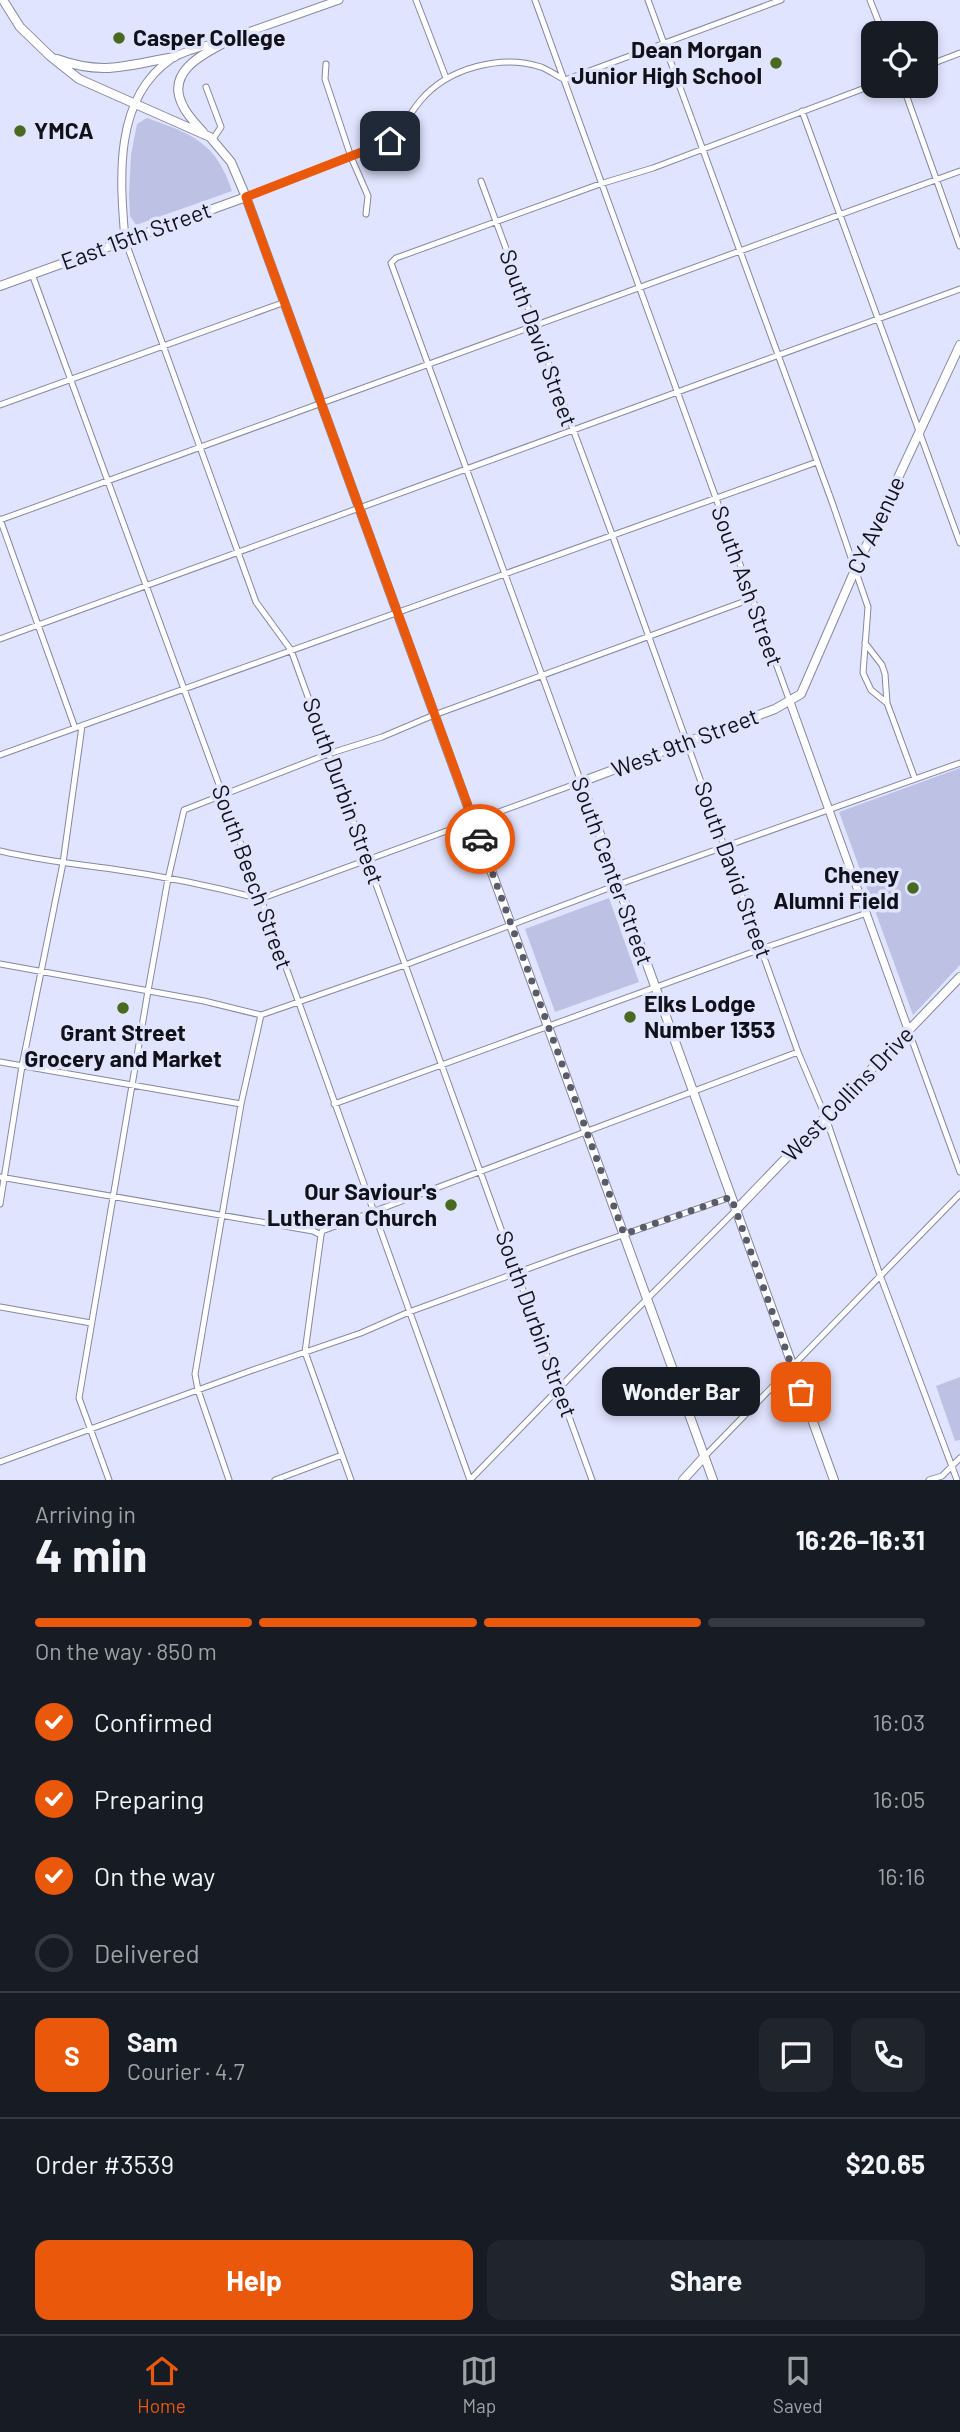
<!DOCTYPE html>
<html lang="en">
<head>
<meta charset="utf-8">
<style>
  :root { --surface:#171b24; --page:#20242c; --text:#f1f3f6; --muted:#9ea1a6; --line:#363941; --accent:#ea580c }
  body { margin:0; font-family:Barlow,sans-serif; background:var(--page); color:var(--text); height:100vh; display:flex; flex-direction:column; font-size:26px; white-space:nowrap }
  * { box-sizing:border-box; margin:0 }
  p { font-size:23px; color:var(--muted) }
  .icon { flex:none; width:38px; height:38px; fill:none; stroke:currentColor; stroke-width:2; stroke-linecap:round; stroke-linejoin:round }
  .map { position:relative; height:1480px; overflow:hidden }
  .sheet { display:flex; flex-direction:column; background:var(--surface); flex:1 }
  .sheet>* { flex:none }
  .fabs { position:absolute; left:861px; top:21px; display:grid; gap:14px }
  .fabs a { display:grid; place-items:center; width:77px; height:77px; border-radius:14px; background:var(--surface); box-shadow:0 4px 10px #0003; font-size:35px }
  .pin { position:absolute; display:grid; place-items:center; width:60px; height:60px; color:#fff; margin:-30px; border-radius:14px; box-shadow:0 4px 10px #0006 }
  .courier { position:absolute; display:grid; place-items:center; width:70px; height:70px; margin:-35px; border:5px solid #ea580c; border-radius:50%; background:#fff; color:#222; box-shadow:0 2px 9px #0007 }
  .bubble { position:absolute; height:49px; border-radius:14px; background:var(--surface); box-shadow:0 4px 10px #0003; font-size:23px; font-weight:700; line-height:49px; text-align:center }
  .head em { font-style:normal; font-weight:700 }
  .head div { display:flex; flex-direction:column-reverse }
  .head { display:flex; align-items:center; justify-content:space-between; height:119px; padding:0 35px }
  h1 { font-size:46px; font-weight:700; line-height:52px }
  .bar { display:grid; grid-template-columns:repeat(4,1fr); gap:10px 7px; align-content:center; height:84px; padding:0 35px }
  .bar i { height:9px; border-radius:5px; background:var(--line) }
  .bar .current { background:var(--accent) }
  .bar p { grid-column:span 4 }
  .line { display:flex; align-items:center; gap:18px; padding:0 35px; border-top:2px solid var(--line) }
  .line div { flex:1 }
  .round { display:grid; place-items:center; flex:none; width:74px; height:74px; border-radius:14px; background:var(--page) }
  ol { padding:0 35px; list-style:none }
  li { display:flex; align-items:center; gap:21px; height:77px }
  li p { margin-inline-start:auto }
  li .icon { padding:7px; border-radius:50%; background:var(--accent); color:#fff; stroke-width:4 }
  li:last-child { color:var(--muted) }
  li i { width:38px; height:38px; border:4px solid var(--line); border-radius:50% }
  .button { display:flex; gap:14px; margin-top:auto; padding:14px 35px }
  .button a { flex:1; height:80px; border-radius:14px; background:var(--accent); color:#fff; font-size:28px; font-weight:700; line-height:80px; text-align:center }
  .button a+a { background:var(--page); color:var(--text) }
  .tab-bar { display:flex; justify-content:space-around; align-items:center; height:98px; border-top:2px solid var(--line); background:var(--surface); font-size:19px; color:var(--muted) }
  .tab-bar a { display:grid; justify-items:center; gap:4px }
  .tab-bar .current { color:var(--accent) }
  .map>svg:first-child { display:block }
  .green { fill:#bdc2e5 }
  .lines { fill:none; stroke-linecap:round; stroke-linejoin:round }
  .minor-casing { stroke:#85889f; stroke-width:7 }
  .tertiary-casing { stroke:#85889f; stroke-width:9 }
  .secondary-casing { stroke:#85889f; stroke-width:10 }
  .minor { stroke:#fff; stroke-width:5 }
  .tertiary { stroke:#fff; stroke-width:7 }
  .secondary { stroke:#fff; stroke-width:8 }
  .done { stroke:#595b69; stroke-width:7; stroke-dasharray:0 12.6 }
  .route { stroke:#ea580c; stroke-width:9 }
  .poi-dot { fill:#48691f; stroke:#e1e4fe; stroke-width:2.5 }
  .labels { text-anchor:middle; stroke-width:7; stroke-linejoin:round; paint-order:stroke }
  .poi-label { font-size:23px; font-weight:bold; fill:#101119; stroke:#e1e4fe; text-anchor:start }
  .street-label { font-size:23px; fill:#101119; stroke:#e1e4fe }
</style>
</head>
<body>
<div class="map">
<svg width="960" height="1480" viewBox="0 0 960 1480">
  <rect width="100%" height="100%" fill="#e1e4fe"/>
  <path class="green" d="M147,118C192,134 216,142 232,191L136,225L130,216L129,194L131,155L137,124Z
    M960,768V965L913,1015L839,812Z
    M609,898L639,982L555,1012L525,929Z
    M960,1377V1440L955,1441L936,1386Z"/>
  <g class="lines">
    <defs>
      <path id="minor" d="M416,0L446,78
        M535,0L790,702
        M648,0L832,502L868,607L863,673L871,690L887,703
        M870,0L883,33
        M326,64L325,79L351,157L368,196L366,214
        M926,66L960,53
        M903,86L960,246
        M206,87L221,127L213,139
        M802,111L960,543
        M481,181L613,537L798,1052L826,1118L880,1275L957,1480
        M246,197L382,145C401,134 407,116 421,100C448,68 501,54 541,67C549,70 557,76 565,80L781,0
        M125,240L256,602L291,650L592,1480
        M32,274L299,1003L470,1480
        M0,405L285,302
        M0,519L75,728
        M0,520L960,171
        M0,639L960,289
        M865,643L882,665L885,674L887,703L915,779
        M0,755L817,462
        M0,851C37,860 74,864 112,869C162,876 212,886 260,899
        M260,899L581,782L391,263L396,258L600,184L653,168L873,85
        M0,964L204,1001L261,1015L405,965L617,885L960,763
        M909,1032L960,1172
        M0,1062L241,1104
        M334,1104L761,949L867,913
        M0,1177L313,1231L321,1235
        M0,1204L22,1066L63,863L82,726
        M321,1235L322,1231L798,1052
        M321,1235L305,1352L351,1480
        M0,1307L91,1323
        M704,1457L960,1194
        M0,1462L250,1371L361,1333L409,1312L571,1253L731,1197
        M109,1480L79,1398L148,991L168,879L184,810L328,754L382,737L434,715L751,599
        M229,1480L198,1390L195,1374L241,1104L261,1015
        M275,1480L342,1455
        M470,1480L604,1342L736,1210
        M929,1480L942,1476L960,1458"/>
      <path id="tertiary" d="M237,36L339,0
        M125,240C120,179 113,99 171,59C185,50 206,46 222,41
        M790,702L909,1032"/>
      <path id="secondary" d="M3,0L20,27L50,56L79,79L210,137L231,162L246,197L713,1480
        M57,59C104,76 127,65 174,57
        M203,132C196,124 187,115 183,106C162,67 215,49 241,34
        M0,286L246,197
        M736,1210L960,977
        M683,1480L704,1457
        M834,1480L581,782L775,709L801,694L855,570L960,345"/>
    </defs>
    <use href="#minor" class="minor-casing"/>
    <use href="#tertiary" class="tertiary-casing"/>
    <use href="#secondary" class="secondary-casing"/>
    <use href="#minor" class="minor"/>
    <use href="#tertiary" class="tertiary"/>
    <use href="#secondary" class="secondary"/>
  </g>
  <g class="lines">
    <path class="done" d="M480,839L624,1234L731,1197L801,1392"/>
    <path class="route" d="M390,141L246,197L480,839"/>
  </g>
  <g class="poi-dot">
    <circle cx="119" cy="38" r="7"/>
    <circle cx="776" cy="63" r="7"/>
    <circle cx="20" cy="131" r="7"/>
    <circle cx="913" cy="888" r="7"/>
    <circle cx="123" cy="1008" r="7"/>
    <circle cx="630" cy="1017" r="7"/>
    <circle cx="451" cy="1205" r="7"/>
  </g>
  <g class="labels">
    <g class="poi-label">
      <text x="133" y="46">Casper College</text>
      <text x="762" y="58" text-anchor="end">Dean Morgan<tspan x="762" dy="26">Junior High School</tspan></text>
      <text x="34" y="139">YMCA</text>
      <text x="899" y="883" text-anchor="end">Cheney<tspan x="899" dy="26">Alumni Field</tspan></text>
      <text x="644" y="1012">Elks Lodge<tspan x="644" dy="26">Number 1353</tspan></text>
      <text x="123" y="1041" text-anchor="middle">Grant Street<tspan x="123" dy="26">Grocery and Market</tspan></text>
      <text x="437" y="1200" text-anchor="end">Our Saviour's<tspan x="437" dy="26">Lutheran Church</tspan></text>
    </g>
    <g class="street-label">
      <text transform="translate(136 236) rotate(-20)" y="8">East 15th Street</text>
      <text transform="translate(538 338) rotate(70)" y="8">South David Street</text>
      <text transform="translate(876 525) rotate(-65)" y="8">CY Avenue</text>
      <text transform="translate(747 586) rotate(70)" y="8">South Ash Street</text>
      <text transform="translate(685 743) rotate(-21)" y="8">West 9th Street</text>
      <text transform="translate(343 791) rotate(70)" y="8">South Durbin Street</text>
      <text transform="translate(733 870) rotate(70)" y="8">South David Street</text>
      <text transform="translate(612 871) rotate(70)" y="8">South Center Street</text>
      <text transform="translate(252 877) rotate(70)" y="8">South Beech Street</text>
      <text transform="translate(848 1094) rotate(-46)" y="8">West Collins Drive</text>
      <text transform="translate(536 1324) rotate(70)" y="8">South Durbin Street</text>
    </g>
  </g>
</svg>
<div class="fabs">
<a><svg class="icon" aria-label="locate" viewBox="0 0 24 24"><circle cx="12" cy="12" r="6"/><path d="M12 2v4M12 18v4M2 12h4M18 12h4"/></svg></a>
</div>
<div class="pin" style="left:801px;top:1392px;background:#ea580c"><svg class="icon" aria-label="bag" viewBox="0 0 24 24"><path d="M5 8h14l-1 12H6zM9 8a3 3 0 0 1 6 0"/></svg></div>
<div class="pin" style="left:390px;top:141px;background:#1f2937"><svg class="icon" aria-label="home" viewBox="0 0 24 24"><path d="M3 11l9-7 9 7M6 9v11h12V9"/></svg></div>
<div class="courier" style="left:480px;top:839px"><svg class="icon" aria-label="car" viewBox="0 0 24 24"><path d="M5 17H2v-5l4-1 3-4h7l3 4 3 1v5h-3M9 17h6M6 11h13"/><circle cx="7" cy="17" r="2"/><circle cx="17" cy="17" r="2"/></svg></div>
<div class="bubble" style="left:602px;top:1367px;width:158px">Wonder Bar</div>
</div>
<section class="sheet">
<div class="head"><div><h1>4 min</h1><p>Arriving in</p></div><em>16:26–16:31</em></div>
<div class="bar"><i class="current"></i><i class="current"></i><i class="current"></i><i></i><p>On the way · 850 m</p></div>
<ol>
<li><svg class="icon" aria-label="check" viewBox="0 0 24 24"><path d="M5 12l5 5 9-10"/></svg>Confirmed<p>16:03</p></li>
<li><svg class="icon" aria-label="check" viewBox="0 0 24 24"><path d="M5 12l5 5 9-10"/></svg>Preparing<p>16:05</p></li>
<li><svg class="icon" aria-label="check" viewBox="0 0 24 24"><path d="M5 12l5 5 9-10"/></svg>On the way<p>16:16</p></li>
<li><i></i>Delivered</li>
</ol>
<div class="line" style="height:126px"><b class="round" style="background:var(--accent);color:#fff">S</b><div><b>Sam</b><p>Courier · 4.7</p></div><a class="round"><svg class="icon" aria-label="chat" viewBox="0 0 24 24"><path d="M4 5h16v11H9l-5 4z"/></svg></a><a class="round"><svg class="icon" aria-label="phone" viewBox="0 0 24 24"><path d="M5 4h4l2 5-3 2q2 4 5 5l2-3 5 2v4C11 20 4 13 5 4z"/></svg></a></div>
<div class="line" style="height:91px"><div>Order #3539</div><b>$20.65</b></div>
<div class="button"><a>Help</a><a>Share</a></div>
</section>
<nav class="tab-bar">
<a class="current"><svg class="icon" aria-label="home" viewBox="0 0 24 24"><path d="M3 11l9-7 9 7M6 9v11h12V9"/></svg>Home</a>
<a><svg class="icon" aria-label="map" viewBox="0 0 24 24"><path d="M3 6l6-2 6 2 6-2v14l-6 2-6-2-6 2zM9 4v14M15 6v14"/></svg>Map</a>
<a><svg class="icon" aria-label="saved" viewBox="0 0 24 24"><path d="M7 4h10v16l-5-4-5 4z"/></svg>Saved</a>
</nav>
</body>
</html>
